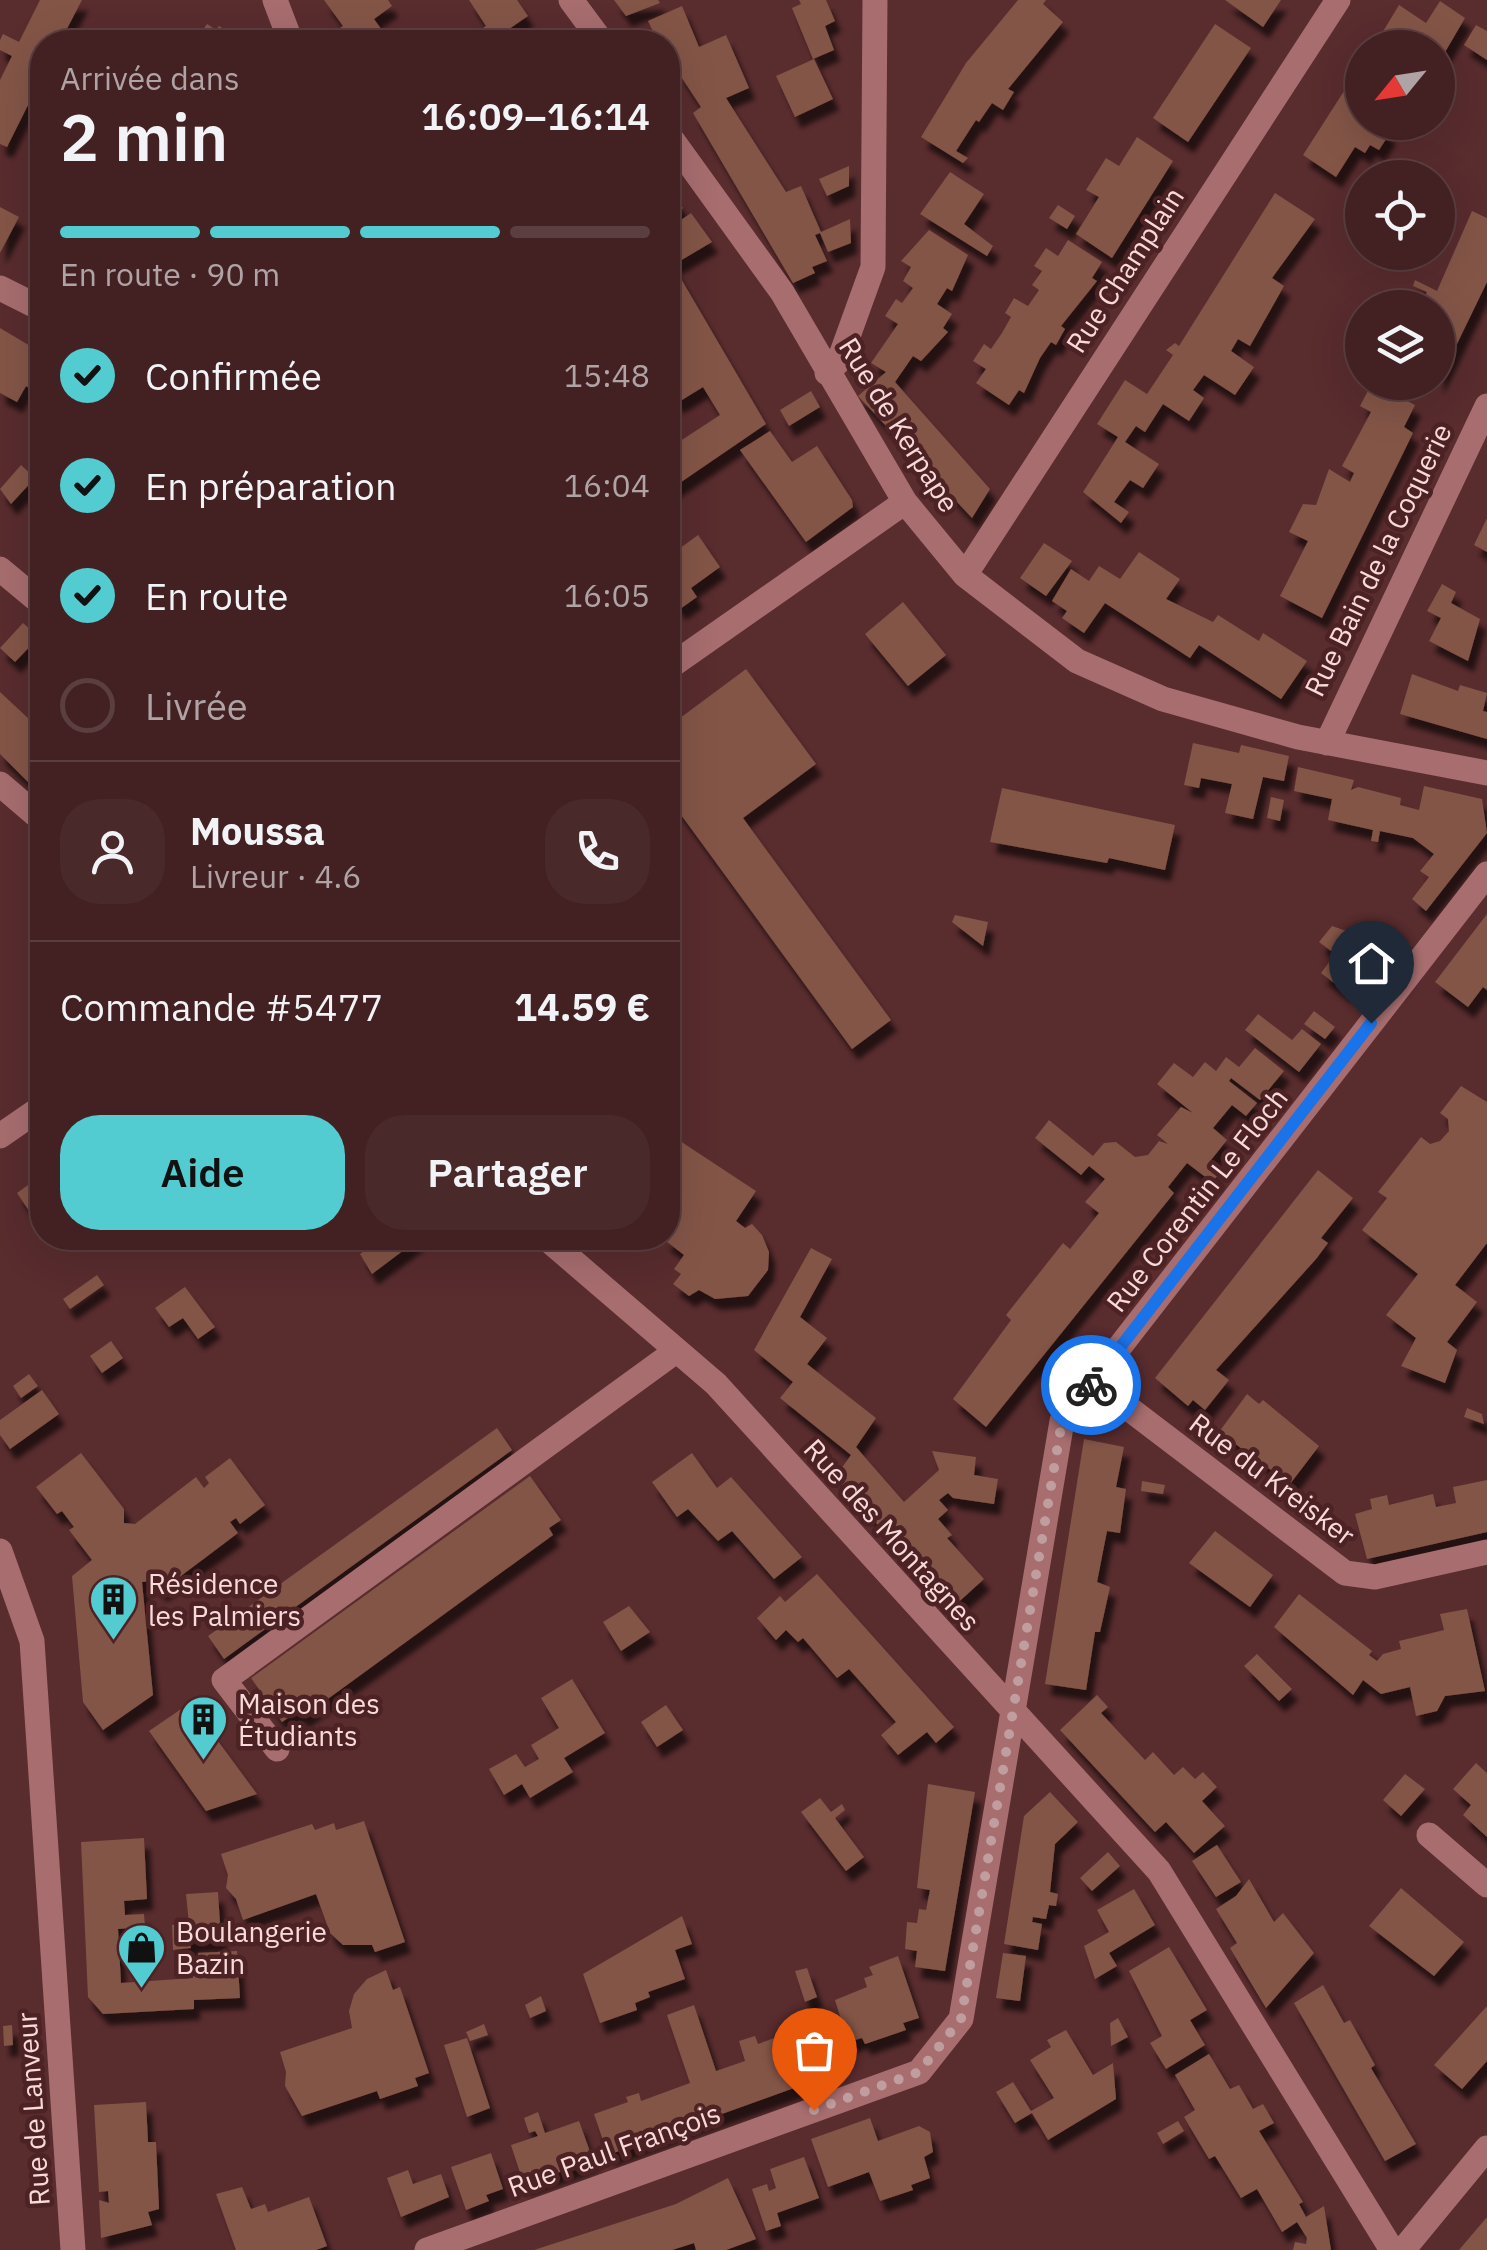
<!DOCTYPE html>
<html lang="fr">
<head>
<meta charset="utf-8">
<style>
  :root { --surface:#432122; --page:#4a292a; --text:#f1f3f6; --muted:#afa3a5; --line:#5b3e40; --accent:#52ccd0 }
  body { margin:0; font-family:"IBM Plex Sans",sans-serif; background:var(--page); color:var(--text); height:100vh; display:flex; flex-direction:column; font-size:38px; white-space:nowrap }
  * { box-sizing:border-box; margin:0 }
  p { font-size:32px; color:var(--muted) }
  .icon { flex:none; width:55px; height:55px; fill:none; stroke:currentColor; stroke-width:2; stroke-linecap:round; stroke-linejoin:round }
  .map { position:relative; flex:1; overflow:hidden }
  .panel { position:absolute; left:30px; top:30px; width:650px; height:1220px; display:flex; flex-direction:column; background:var(--surface); border-radius:40px; box-shadow:0 10px 40px #0002,0 0 0 2px var(--line) }
  .panel>* { flex:none }
  .needle { width:65px; rotate:240deg }
  .buttons { position:absolute; left:1345px; top:30px; display:grid; gap:20px }
  .buttons a { display:grid; place-items:center; width:110px; height:110px; border-radius:50%; background:var(--surface); box-shadow:0 10px 40px #0002,0 0 0 2px var(--line); font-size:50px }
  .pin { position:absolute; display:grid; place-items:center; width:85px; height:85px; color:#fff; margin:-102px -42px; border-radius:50% 50% 50% 0; rotate:-45deg; box-shadow:0 0 10px #0007 }
  .pin .icon { rotate:45deg }
  .courier { position:absolute; display:grid; place-items:center; width:100px; height:100px; margin:-50px; border:8px solid #1a73e8; border-radius:50%; background:#fff; color:#222; box-shadow:0 2px 12px #0007 }
  .overview em { font-style:normal; font-weight:600 }
  .overview div { display:flex; flex-direction:column-reverse }
  .overview { display:flex; align-items:center; justify-content:space-between; height:170px; padding:0 30px }
  h1 { font-size:65px; font-weight:600; line-height:75px }
  .bar { display:grid; grid-template-columns:repeat(4,1fr); gap:15px 10px; align-content:center; height:120px; padding:0 30px }
  .bar i { height:12px; border-radius:8px; background:var(--line) }
  .bar .on { background:var(--accent) }
  .bar p { grid-column:span 4 }
  .line { display:flex; align-items:center; gap:25px; padding:0 30px; border-top:2px solid var(--line) }
  .line div { flex:1 }
  .round { display:grid; place-items:center; flex:none; width:105px; height:105px; border-radius:40px; background:var(--page) }
  ol { padding:0 30px; list-style:none }
  li { display:flex; align-items:center; gap:30px; height:110px }
  li p { margin-inline-start:auto }
  li .icon { padding:10px; border-radius:50%; background:var(--accent); color:#111; stroke-width:4 }
  li:last-child { color:var(--muted) }
  li i { width:55px; height:55px; border:5px solid var(--line); border-radius:50% }
  .action { display:flex; gap:20px; margin-top:auto; padding:20px 30px }
  .action a { flex:1; height:115px; border-radius:40px; background:var(--accent); color:#111; font-size:40px; font-weight:600; line-height:115px; text-align:center }
  .action a+a { background:var(--page); color:var(--text) }
  .map>svg:first-child { display:block }
  .building { fill:#835446; filter:url(#shadow) }
  .lines { fill:none; stroke-linecap:round; stroke-linejoin:round }
  .minor { stroke:#a76d6f; stroke-width:25 }
  .done { stroke:#c09d9e; stroke-width:10; stroke-dasharray:0 18 }
  .route { stroke:#1a73e8; stroke-width:12 }
  .labels { text-anchor:middle; stroke-width:9; stroke-linejoin:round; paint-order:stroke }
  .street-label { font-size:28px; fill:#f8dada; stroke:#4d2224 }
  .poi-label { font-size:28px; fill:#f8dada; stroke:#4d2224; text-anchor:start }
</style>
</head>
<body>
<div class="map">
<svg width="1487" height="2250" viewBox="0 0 1487 2250">
  <defs>
    <filter id="shadow"><feDropShadow dx="6" dy="11" stdDeviation="2.5" flood-color="#0009"/></filter>
  </defs>
  <rect width="100%" height="100%" fill="#592c2e"/>
  <path class="building" d="M40,0H82L60,42H42V77L7,147L0,144V80L12,56L0,50V40L3,34L19,42Z
    M324,0H388L392,6L374,19L384,33L371,42H340L333,33L343,26Z
    M469,0H517L528,16L490,42H462L486,26Z
    M614,0H658L660,3L626,16Z
    M799,0H826L835,21L825,26L834,50L813,59L792,8L801,4Z
    M1018,0H1046L1043,4L1063,22L1008,89L1014,92L1003,110L992,103L979,122L976,120L956,151L968,158L963,163L921,137L966,63Z
    M1225,0H1281L1263,27Z
    M1440,1L1465,18L1438,64V48H1373L1399,5L1426,23Z
    M682,6L699,47L726,35L749,88L726,98L786,192L801,186L821,232L850,219L851,243L828,252L820,233L815,235L827,261L812,267L815,273L793,283L693,113L701,107L678,72L682,69L674,57L668,60V42H658L648,21Z
    M207,24L216,30L219,26L246,42H195Z
    M1215,24L1251,48L1188,142L1153,118Z
    M1476,25L1487,31V60L1464,45Z
    M814,59L833,99L795,117L776,76Z
    M1362,63V122H1383L1381,126L1390,133L1379,150L1370,145L1365,153L1355,147L1336,177L1303,155Z
    M1137,137L1173,161L1112,258L1076,234L1099,197L1086,190L1106,158L1119,166Z
    M849,166V186L827,196L819,179Z
    M950,172L984,194L964,224L993,246L987,256L920,214Z
    M668,189L683,208L668,220Z
    M1275,193L1315,219L1272,278L1284,286L1250,346L1238,339L1231,351L1254,367L1235,395L1204,375L1193,390L1204,398L1189,421L1163,404L1145,432L1136,426L1125,442L1159,464L1143,488L1130,480L1114,502L1129,512L1121,523L1083,492L1118,437L1097,424L1125,380L1147,394L1173,355L1166,350L1175,343L1179,346Z
    M1058,205L1075,216L1067,229L1049,218Z
    M0,207L19,217L0,253Z
    M1472,211L1487,218V282L1438,383V308H1419L1427,292L1413,286L1415,280L1437,291Z
    M691,213L712,242L673,265L766,424L668,491V449L720,415L703,387L677,403L668,390V353L675,337L668,323V229Z
    M929,230L968,255L952,291L947,288L937,304L952,314L943,328L948,332L921,361L913,356L895,382L990,489L972,518L858,396L886,372L871,363L898,324L885,316L896,299L902,303L913,288L903,281L911,267L901,261Z
    M1068,240L1102,262L1092,278L1097,281L1061,326L1065,329L1056,345L1051,342L1040,358L1024,393L1019,390L1009,405L976,383L986,369L973,361L984,344L991,349L1002,333L1011,317L1005,313L1014,298L1028,306L1039,290L1032,285L1042,271L1034,266L1046,248L1058,256Z
    M0,328L42,353L39,394L26,386L17,402L0,393Z
    M1372,383L1415,405L1404,427L1413,433L1322,618L1280,596L1308,541L1289,532L1303,504L1316,505L1329,469L1350,482L1354,473L1342,466L1371,412L1360,406Z
    M811,391L820,407L789,426L780,410Z
    M770,431L792,462L817,446L852,500L853,507L806,542L740,450Z
    M21,465L35,478L11,504L0,489Z
    M1487,518V552L1474,545Z
    M698,535L720,567L691,588L697,597L680,609L668,594V557Z
    M1044,543L1072,561L1046,596L1020,578Z
    M1139,552L1180,579L1166,599L1213,622L1218,615L1259,641L1263,633L1307,661L1281,699L1199,645L1190,658L1105,603L1084,633L1062,618L1067,611L1052,601L1071,569L1089,581L1099,566L1120,579Z
    M1442,584L1456,592L1451,603L1480,619L1468,661L1429,641L1441,618L1427,611Z
    M903,602L946,655L908,686L865,634Z
    M23,623L39,637L15,662L0,648Z
    M746,669L816,764L743,818L891,1020L852,1049L668,797V762L681,752L668,727Z
    M1412,674L1458,691L1460,685L1487,693L1483,711L1487,712V739L1400,714Z
    M0,692L42,731L41,795L0,754Z
    M1193,743L1239,753L1241,745L1289,756L1284,781L1263,777L1253,819L1225,813L1232,784L1201,778L1199,788L1184,785Z
    M1298,767L1354,780L1351,790L1358,787L1401,798L1400,805L1419,810L1424,786L1482,799L1487,833L1426,911L1412,899L1429,877L1420,871L1434,854L1413,838L1380,831L1378,842L1371,841L1373,830L1328,820L1332,799L1294,791Z
    M1002,788L1175,825L1165,870L1109,858L1107,863L990,842Z
    M1271,797L1284,800L1280,821L1267,818Z
    M1487,914V990L1483,987L1468,1007L1435,982Z
    M955,915L988,922L983,946L952,922Z
    M1332,926L1385,944L1371,962L1367,959L1346,992L1321,973L1335,954L1319,942Z
    M1314,1011L1335,1027L1325,1039L1304,1024Z
    M1258,1014L1292,1040L1302,1029L1321,1044L1299,1072L1245,1030Z
    M1255,1048L1284,1071L1260,1100L1231,1078L1229,1081L1257,1103L1246,1116L1232,1105L1213,1128L1227,1140L1207,1165L1218,1175L1212,1182L1187,1163L1168,1187L1174,1193L986,1427L953,1399L1011,1320L1006,1315L1063,1243L1070,1249L1099,1213L1085,1202L1105,1179L1089,1166L1081,1175L1035,1138L1049,1120L1093,1156L1104,1143L1116,1142L1135,1157L1148,1155L1159,1141L1168,1144L1157,1135L1181,1107L1193,1113L1157,1084L1174,1063L1193,1077L1205,1062L1216,1071L1226,1057L1239,1067Z
    M1461,1086L1487,1102V1243L1455,1285L1477,1302L1447,1342L1457,1350L1445,1383L1401,1366L1416,1338L1386,1315L1418,1274L1362,1230L1387,1198L1378,1192L1421,1137L1430,1144L1440,1141L1449,1131L1448,1119L1440,1113Z
    M668,1133L756,1191L736,1221L745,1228L752,1224L762,1235L769,1252L768,1270L748,1296L715,1299L699,1290L689,1296L673,1284L681,1274L674,1269L684,1255L662,1238H668Z
    M1318,1170L1353,1198L1321,1238L1328,1243L1316,1259L1216,1370L1229,1380L1205,1410L1193,1400L1188,1406L1155,1378Z
    M42,1175V1230L17,1193Z
    M364,1238H420L372,1274L360,1254L370,1247Z
    M811,1248L832,1259L800,1317L827,1338L807,1364L876,1418L856,1447L904,1502L939,1470L932,1451L976,1457L974,1475L998,1479L994,1504L953,1498L948,1493L939,1500L948,1510L938,1519L952,1535L947,1538L984,1579L952,1608L835,1477L851,1455L780,1398L793,1382L754,1350Z
    M97,1275L104,1285L70,1309L63,1299Z
    M185,1287L215,1327L198,1339L183,1318L169,1327L155,1308Z
    M111,1341L123,1358L102,1373L90,1356Z
    M29,1374L38,1386L21,1398L13,1386Z
    M42,1390L59,1414L10,1449L0,1435V1420Z
    M1247,1394L1259,1404L1263,1400L1319,1446L1290,1484L1219,1432Z
    M1467,1408L1482,1414L1484,1424L1464,1417Z
    M497,1428L512,1450L224,1659L208,1636Z
    M1084,1439L1124,1447L1116,1487L1126,1489L1120,1533L1107,1531L1097,1582L1110,1587L1100,1632H1095L1086,1690L1045,1684Z
    M81,1453L124,1509V1523L135,1524L196,1477L204,1488L209,1483L205,1477L230,1458L265,1505L240,1524L236,1518L230,1522L238,1533L161,1591L153,1581L142,1582L153,1695L103,1730L83,1702L72,1576L92,1560L69,1530L74,1527L62,1511L57,1514L36,1487Z
    M692,1453L717,1488L731,1477L802,1557L774,1579L732,1531L718,1541L688,1509L677,1517L652,1482Z
    M530,1476L561,1520L549,1528L553,1535L303,1717L298,1711L282,1722L251,1678Z
    M1487,1480V1532L1367,1559L1355,1514L1372,1509L1370,1499L1387,1495L1389,1505L1433,1494L1436,1507L1456,1503L1453,1487Z
    M1142,1481L1165,1485L1163,1494L1141,1491Z
    M1215,1531L1273,1575L1250,1607L1189,1563Z
    M817,1574L954,1727L936,1743L927,1732L898,1755L881,1735L896,1722L849,1669L837,1678L803,1638L798,1642L786,1630L776,1640L757,1618L780,1596L785,1602Z
    M1299,1594L1372,1651L1369,1655L1377,1661L1383,1654L1401,1649L1399,1641L1444,1630L1440,1614L1467,1609L1485,1691L1445,1696L1437,1711L1416,1716L1410,1687L1381,1694L1363,1680L1353,1695L1274,1627Z
    M629,1606L650,1632L621,1651L603,1622Z
    M1257,1654L1292,1689L1279,1701L1244,1666Z
    M572,1679L605,1733L564,1758L573,1772L530,1798L522,1784L504,1795L489,1769L516,1754L525,1767L539,1759L531,1745L559,1728L541,1698Z
    M1097,1695L1108,1707L1101,1713L1145,1760L1153,1752L1174,1775L1183,1767L1195,1779L1203,1772L1217,1787L1202,1801L1225,1826L1194,1853L1166,1822L1155,1832L1060,1730Z
    M190,1703L257,1794L206,1811L149,1731Z
    M666,1705L683,1730L657,1747L641,1722Z
    M1476,1763L1487,1773V1837L1463,1815L1471,1805L1453,1789Z
    M1405,1774L1425,1789L1401,1816L1383,1800Z
    M928,1784L975,1792L945,1971L915,1967L917,1951L905,1949L907,1922L917,1923L919,1909L926,1910L930,1890L917,1888Z
    M1050,1792L1078,1822L1055,1844L1050,1892L1058,1894L1056,1906L1049,1905L1046,1919L1033,1917L1032,1922L1042,1924L1038,1950L1004,1944L1024,1816Z
    M820,1798L831,1812L842,1804L845,1810L835,1818L864,1857L846,1871L801,1812Z
    M364,1821L405,1942L375,1952L372,1945H343L330,1933L316,1894L243,1920L236,1899L226,1888L228,1875L221,1854L312,1824L315,1830L334,1823L336,1830Z
    M144,1838L147,1899L124,1901L125,1915L144,1914L145,1927L118,1929L121,1983L193,1978L192,1969L199,1968L198,1953L237,1951L240,1998L194,2000V2009L103,2014L88,1997L81,1842Z
    M1217,1845L1241,1882L1216,1897L1192,1861Z
    M1108,1852L1120,1866L1092,1891L1080,1878Z
    M1249,1879L1274,1922L1283,1913L1314,1953L1266,2008L1230,1948L1237,1943L1216,1909L1236,1896Z
    M1401,1888L1464,1942L1434,1976L1369,1926Z
    M1134,1889L1155,1925L1109,1953L1117,1966L1095,1979L1084,1946L1109,1932L1097,1910Z
    M218,1892L221,1940L190,1942L191,1948L173,1950L172,1925L189,1924L186,1894Z
    M682,1916L692,1944L675,1950L685,1979L648,1992L650,1997L635,2003L637,2010L600,2023L583,1974Z
    M1169,1947L1207,2010L1190,2020L1205,2045L1166,2069L1150,2043L1162,2036L1129,1971Z
    M1003,1953L1026,1956L1020,2001L996,1998Z
    M898,1956L919,2018L903,2023L906,2030L865,2044L862,2038L848,2042L835,2000L867,1987L864,1978L873,1975L869,1967Z
    M807,1968L817,1997L805,2002L795,1971Z
    M386,1970L393,1990L400,1987L429,2073L415,2078L418,2086L380,2099L377,2091L302,2116L285,2086L286,2072L280,2052L352,2028L349,2011L354,1994L367,1979Z
    M1323,1985L1344,2023L1350,2020L1375,2065L1371,2068L1416,2144L1385,2161L1294,2003Z
    M541,1996L546,2011L530,2018L525,2005Z
    M694,2005L716,2071L745,2061L739,2041L755,2036L758,2044L801,2028L819,2079L608,2155L594,2114L628,2102L626,2097L639,2093L641,2101L690,2083L667,2015Z
    M1487,2006V2061L1462,2089L1434,2065Z
    M1118,2018L1128,2037L1111,2046L1110,2023Z
    M484,2024L488,2035L470,2041L466,2032Z
    M12,2025L13,2045L4,2046L3,2026Z
    M1066,2030L1093,2075L1113,2063L1116,2099L1048,2140L1032,2113L1015,2123L996,2092L1013,2082L1031,2111L1054,2098L1030,2060L1051,2047L1047,2040Z
    M467,2038L490,2108L467,2117L444,2045Z
    M1209,2054L1230,2089L1239,2085L1253,2109L1263,2104L1274,2123L1259,2131L1303,2202L1299,2204L1306,2217L1324,2206L1331,2250H1293L1295,2242L1306,2244L1307,2238L1297,2222L1282,2232L1257,2189L1241,2198L1215,2156L1209,2159L1184,2117L1195,2110L1175,2075Z
    M146,2102L148,2142H156L159,2209L148,2212L152,2225L101,2238L99,2200L109,2203L108,2191L99,2192L94,2105Z
    M538,2112L545,2133L579,2121L593,2160L524,2185L511,2145L538,2136L535,2131L529,2133L524,2118Z
    M870,2118L878,2141L919,2126L930,2132L933,2152L924,2157L930,2178L911,2185L913,2190L880,2201L869,2172L828,2187L811,2139Z
    M1178,2121L1184,2131L1163,2144L1157,2133Z
    M491,2153L503,2189L486,2195L489,2201L466,2210L451,2167Z
    M804,2157L819,2198L777,2213L781,2226L766,2231L752,2189L767,2184L769,2191L776,2188L770,2169Z
    M408,2170L413,2184L441,2174L449,2197L401,2217L387,2178Z
    M728,2178L756,2239L726,2250H696L694,2243L672,2250H534L676,2204Z
    M242,2187L251,2209L265,2204L268,2212L309,2197L327,2246L316,2250H236L216,2194Z
    M1487,2217V2250H1459Z"/>
  <g class="lines">
    <path class="minor" d="M275,0L291,42
      M571,0L602,42
      M668,134L782,292L905,502L965,575L1077,661L1163,699L1298,737L1487,773
      M0,288L42,309
      M827,373L839,361L873,267L875,0
      M0,569L42,604
      M965,575L1338,0
      M668,668L905,502
      M1327,743L1487,406
      M0,784L42,820
      M0,1136L42,1107
      M546,1238L716,1384L1159,1871L1392,2250
      M1094,1382L1345,1573L1375,1577L1487,1552
      M0,1551L32,1641L73,2250
      M277,1749L224,1680L676,1351
      M1429,1835L1487,1885
      M427,2250L919,2072L961,2019L1062,1421L1487,874
      M1403,2250L1487,2148"/>
  </g>
  <g class="lines">
    <path class="done" d="M814,2110L919,2072L961,2019L1062,1421L1091,1385"/>
    <path class="route" d="M1091,1385L1371,1023"/>
  </g>
  <defs>
    <symbol id="building-pin" viewBox="-11 -11 22 30"><path d="M0 17L-7.5 6A9.5 9.5 0 1 1 7.5 6Z" fill="#52ccd0" stroke="#4d2224"/><path d="M-4-6H4V6H1V3H-1V6H-4ZM-2.5-4.3h1.7v1.8h-1.7ZM.8-4.3h1.7v1.8H.8ZM-2.5-1h1.7V.8h-1.7ZM.8-1h1.7V.8H.8Z" fill="#111"/></symbol>
    <symbol id="shop-pin" viewBox="-11 -11 22 30"><path d="M0 17L-7.5 6A9.5 9.5 0 1 1 7.5 6Z" fill="#52ccd0" stroke="#4d2224"/><path d="M-5-2.5h2.3a2.7 3.5 0 0 1 5.4 0H5L5.5 6h-11ZM-1.5-2.5h3a1.5 2.3 0 0 0-3 0Z" fill="#111"/></symbol>
  </defs>
  <g fill-rule="evenodd">
    <use href="#building-pin" x="86" y="1572" width="55" height="75"/>
    <use href="#building-pin" x="176" y="1692" width="55" height="75"/>
    <use href="#shop-pin" x="114" y="1920" width="55" height="75"/>
  </g>
  <g class="labels">
    <g class="street-label">
      <text transform="translate(1125 270) rotate(-57)" y="10">Rue Champlain</text>
      <text transform="translate(899 425) rotate(58)" y="10">Rue de Kerpape</text>
      <text transform="translate(1378 560) rotate(-64)" y="10">Rue Bain de la Coquerie</text>
      <text transform="translate(1197 1200) rotate(-52)" y="10">Rue Corentin Le Floch</text>
      <text transform="translate(1272 1479) rotate(37)" y="10">Rue du Kreisker</text>
      <text transform="translate(892 1535) rotate(48)" y="10">Rue des Montagnes</text>
      <text transform="translate(33 2109) rotate(-94)" y="10">Rue de Lanveur</text>
      <text transform="translate(614 2150) rotate(-20)" y="10">Rue Paul François</text>
    </g>
    <g class="poi-label">
      <text x="148" y="1594">Résidence<tspan x="148" dy="32">les Palmiers</tspan></text>
      <text x="238" y="1714">Maison des<tspan x="238" dy="32">Étudiants</tspan></text>
      <text x="176" y="1942">Boulangerie<tspan x="176" dy="32">Bazin</tspan></text>
    </g>
  </g>
</svg>
<div class="buttons">
<a><svg class="needle" viewBox="-14 -14 28 28"><path d="M0-13l5 13h-10z" fill="#e53935"/><path d="M0 13l5-13h-10z" fill="#afa3a5"/></svg></a>
<a><svg class="icon" aria-label="locate" viewBox="0 0 24 24"><circle cx="12" cy="12" r="6"/><path d="M12 2v4M12 18v4M2 12h4M18 12h4"/></svg></a>
<a><svg class="icon" aria-label="layers" viewBox="0 0 24 24"><path d="M12 4l9 5-9 5-9-5zM3 14l9 5 9-5"/></svg></a>
</div>
<div class="pin" style="left:814px;top:2110px;background:#ea580c"><svg class="icon" aria-label="bag" viewBox="0 0 24 24"><path d="M5 8h14l-1 12H6zM9 8a3 3 0 0 1 6 0"/></svg></div>
<div class="pin" style="left:1371px;top:1023px;background:#1f2937"><svg class="icon" aria-label="home" viewBox="0 0 24 24"><path d="M3 11l9-7 9 7M6 9v11h12V9"/></svg></div>
<div class="courier" style="left:1091px;top:1385px"><svg class="icon" aria-label="bike" viewBox="0 0 24 24"><circle cx="6" cy="16" r="4"/><circle cx="18" cy="16" r="4"/><path d="M6 16l4-8h5l3 8M10 8l3 8H6M13 5h3"/></svg></div>
<section class="panel">
<div class="overview"><div><h1>2 min</h1><p>Arrivée dans</p></div><em>16:09–16:14</em></div>
<div class="bar"><i class="on"></i><i class="on"></i><i class="on"></i><i></i><p>En route · 90 m</p></div>
<ol>
<li><svg class="icon" aria-label="check" viewBox="0 0 24 24"><path d="M5 12l5 5 9-10"/></svg>Confirmée<p>15:48</p></li>
<li><svg class="icon" aria-label="check" viewBox="0 0 24 24"><path d="M5 12l5 5 9-10"/></svg>En préparation<p>16:04</p></li>
<li><svg class="icon" aria-label="check" viewBox="0 0 24 24"><path d="M5 12l5 5 9-10"/></svg>En route<p>16:05</p></li>
<li><i></i>Livrée</li>
</ol>
<div class="line" style="height:180px"><a class="round"><svg class="icon" aria-label="person" viewBox="0 0 24 24"><circle cx="12" cy="8" r="4"/><path d="M4 21q1-7 8-7t8 7"/></svg></a><div><b>Moussa</b><p>Livreur · 4.6</p></div><a class="round"><svg class="icon" aria-label="phone" viewBox="0 0 24 24"><path d="M5 4h4l2 5-3 2q2 4 5 5l2-3 5 2v4C11 20 4 13 5 4z"/></svg></a></div>
<div class="line" style="height:130px"><div>Commande #5477</div><b>14.59 €</b></div>
<div class="action"><a>Aide</a><a>Partager</a></div>
</section>
</div>
</body>
</html>
